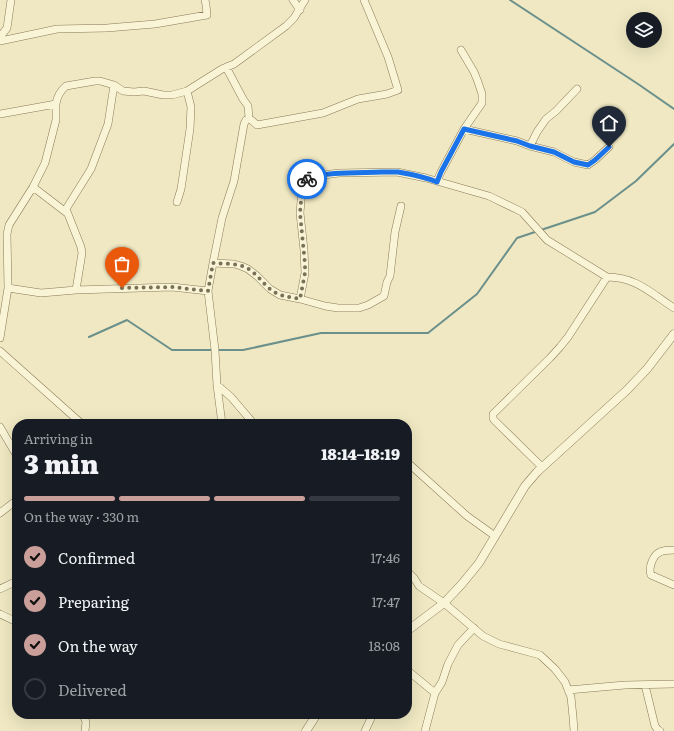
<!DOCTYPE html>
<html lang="en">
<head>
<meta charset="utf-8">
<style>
  :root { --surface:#171b24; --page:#242831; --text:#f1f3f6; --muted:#9ea1a6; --line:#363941; --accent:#ca9e99 }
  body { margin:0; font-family:Literata,serif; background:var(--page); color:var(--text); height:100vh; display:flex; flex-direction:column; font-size:15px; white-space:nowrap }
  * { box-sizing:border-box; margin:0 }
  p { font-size:13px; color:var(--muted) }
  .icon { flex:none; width:22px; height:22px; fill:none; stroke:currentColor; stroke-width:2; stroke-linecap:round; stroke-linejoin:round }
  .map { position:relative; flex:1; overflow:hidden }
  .sheet { position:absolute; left:12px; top:419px; width:400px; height:300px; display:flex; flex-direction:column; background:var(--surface); border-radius:16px; box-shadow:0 4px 16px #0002 }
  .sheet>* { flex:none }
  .controls { position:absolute; left:626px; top:12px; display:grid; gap:8px }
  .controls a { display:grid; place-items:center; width:36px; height:36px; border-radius:50%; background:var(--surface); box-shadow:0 4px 16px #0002; font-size:20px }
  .pin { position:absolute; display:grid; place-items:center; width:34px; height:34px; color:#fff; margin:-41px -17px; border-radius:50% 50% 50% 0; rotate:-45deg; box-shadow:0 0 4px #0007 }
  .pin .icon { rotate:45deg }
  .courier { position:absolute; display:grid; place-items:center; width:40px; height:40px; margin:-20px; border:3px solid #1a73e8; border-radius:50%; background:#fff; color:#222; box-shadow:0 1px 5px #0007 }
  .headline em { font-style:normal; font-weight:800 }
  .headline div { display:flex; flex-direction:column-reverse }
  .headline { display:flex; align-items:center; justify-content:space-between; height:68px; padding:0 12px }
  h1 { font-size:26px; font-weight:800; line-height:30px }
  .bar { display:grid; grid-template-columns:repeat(4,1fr); gap:6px 4px; align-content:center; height:48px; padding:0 12px }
  .bar i { height:5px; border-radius:3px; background:var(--line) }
  .bar .on { background:var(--accent) }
  .bar p { grid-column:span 4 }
  ol { padding:0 12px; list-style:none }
  li { display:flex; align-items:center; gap:12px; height:44px }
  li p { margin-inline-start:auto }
  li .icon { padding:4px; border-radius:50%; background:var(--accent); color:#111; stroke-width:4 }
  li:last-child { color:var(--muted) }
  li i { width:22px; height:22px; border:2px solid var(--line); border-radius:50% }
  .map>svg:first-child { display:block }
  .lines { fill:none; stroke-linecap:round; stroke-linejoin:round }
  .stream { stroke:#6b908c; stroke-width:2 }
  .minor-casing { stroke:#8a7959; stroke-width:8 }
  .tertiary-casing { stroke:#8a7959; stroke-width:9 }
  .minor { stroke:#faf4d6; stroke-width:7 }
  .tertiary { stroke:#faf4d6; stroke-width:8 }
  .done { stroke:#797057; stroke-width:4; stroke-dasharray:0 7.2 }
  .route { stroke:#1a73e8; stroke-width:5 }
</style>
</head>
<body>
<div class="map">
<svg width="674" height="731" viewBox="0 0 674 731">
  <rect width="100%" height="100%" fill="#efe8c2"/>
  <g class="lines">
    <path class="stream" d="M510,0L638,84L674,109
      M89,337L127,320L172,350H243L321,333H428L477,294L517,238L595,212L636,181L674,144"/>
    <defs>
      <path id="minor" d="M293,0L300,10
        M0,37L7,28L11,0
        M0,41L57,29L107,28L155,24L207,15L206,5L205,0
        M226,67L243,99L248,106L249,118
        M0,114L56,104C57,97 60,91 66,86L95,81H100L114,85L123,91L134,92L144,91L163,95H172L187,91L222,69L234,64L286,26L294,18L305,0
        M464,129L517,141L530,146L554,152L574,162L588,165L595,160L609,147
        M530,146L537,132L546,119L556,111L577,89
        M437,181L441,172L464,129L482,103V94L478,82L474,72L461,50
        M33,187L67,213
        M177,202L181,189L190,129L191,107L187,91
        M213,263L234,264L241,266L248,269L257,276L270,289L280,295L300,299L325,306L338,308H359L368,305L384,296L387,282L390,276L395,232L401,206
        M8,288L41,293L76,290L172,287L208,291
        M76,290L82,253L81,247L66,209L91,169L108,124L114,85
        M300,299L305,273L304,250L300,213L302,189L303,183L306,179L316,176L339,173L397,172L426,178L489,196L522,212L547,240L607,277C636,277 651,293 674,308
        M0,338L8,288L7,234L9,225L33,187L45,163L56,120V104
        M0,351L82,424
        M217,385L231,397L254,424
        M222,424L217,385L215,350L208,291L213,263L222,218L234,181L244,124L246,120L249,118L257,125L323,113L358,99L387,94L398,90L395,80L388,57L364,0
        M0,427L17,456
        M407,462L467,516L495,536
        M542,467L494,420L493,418V414L550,358L560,347L568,337L607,277
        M0,513L17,500
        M674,550C670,550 664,550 660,552C653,555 648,568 651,575L674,585
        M407,571L414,578L419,586L444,603L483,636L499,644L540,655L555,669L565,682L571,697L573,717L574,731
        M0,589L17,581
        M0,614L17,622
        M407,670L435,693
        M645,685L655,726L658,730L660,731
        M568,690L625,685L674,684
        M83,714L86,722L85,731
        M365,731L373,714
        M425,731L435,693L442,682L448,664L458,645L474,628"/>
      <path id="tertiary" d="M407,631L444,603L461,585L479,563L525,486L537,472L627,390L647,369L674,334
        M306,731L317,714"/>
    </defs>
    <use href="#minor" class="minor-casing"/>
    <use href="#tertiary" class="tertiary-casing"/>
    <use href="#minor" class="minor"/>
    <use href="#tertiary" class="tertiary"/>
  </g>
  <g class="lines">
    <path class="done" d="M122,288L172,287L208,291L213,263C224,264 237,263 247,268C256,273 262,282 270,289C278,296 289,297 300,299L305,273V264L300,213L302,189L304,183L307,179"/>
    <path class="route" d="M307,179C327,171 361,173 382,172C387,172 393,172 398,172C410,174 425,177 437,182L441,172L464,129L517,141L530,146L554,152L574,162L588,165L595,160L609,147"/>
  </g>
</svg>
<div class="controls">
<a><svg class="icon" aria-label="layers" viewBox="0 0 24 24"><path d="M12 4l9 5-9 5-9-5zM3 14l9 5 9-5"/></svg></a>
</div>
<div class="pin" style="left:122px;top:288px;background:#ea580c"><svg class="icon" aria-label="bag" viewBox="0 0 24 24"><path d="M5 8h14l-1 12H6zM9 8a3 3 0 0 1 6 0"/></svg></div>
<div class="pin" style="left:609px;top:147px;background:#1f2937"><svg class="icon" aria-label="home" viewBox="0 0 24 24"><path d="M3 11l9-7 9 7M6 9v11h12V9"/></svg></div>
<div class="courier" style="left:307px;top:179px"><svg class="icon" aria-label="bike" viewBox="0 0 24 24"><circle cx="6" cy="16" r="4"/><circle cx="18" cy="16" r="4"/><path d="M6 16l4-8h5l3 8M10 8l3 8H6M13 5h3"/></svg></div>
<section class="sheet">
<div class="headline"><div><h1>3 min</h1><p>Arriving in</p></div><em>18:14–18:19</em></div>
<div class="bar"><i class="on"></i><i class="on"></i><i class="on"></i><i></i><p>On the way · 330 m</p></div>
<ol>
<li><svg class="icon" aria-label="check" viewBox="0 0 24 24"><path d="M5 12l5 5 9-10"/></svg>Confirmed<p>17:46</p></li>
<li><svg class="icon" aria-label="check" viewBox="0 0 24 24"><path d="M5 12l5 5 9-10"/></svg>Preparing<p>17:47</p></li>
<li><svg class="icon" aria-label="check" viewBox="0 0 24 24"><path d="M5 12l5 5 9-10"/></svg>On the way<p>18:08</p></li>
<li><i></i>Delivered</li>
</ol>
</section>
</div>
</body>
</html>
